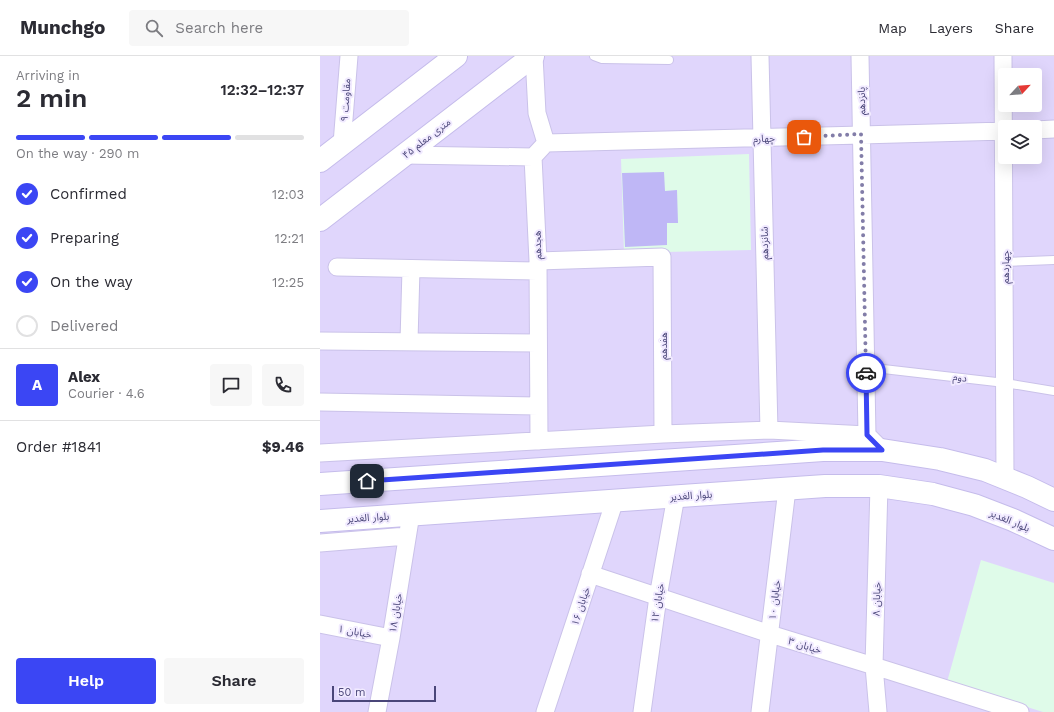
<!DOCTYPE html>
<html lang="en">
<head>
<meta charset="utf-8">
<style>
  :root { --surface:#fff; --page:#f7f7f7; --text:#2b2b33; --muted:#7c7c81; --line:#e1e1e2; --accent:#3b46f4 }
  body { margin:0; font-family:"Work Sans","Noto Sans Arabic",sans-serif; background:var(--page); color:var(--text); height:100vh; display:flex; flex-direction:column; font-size:15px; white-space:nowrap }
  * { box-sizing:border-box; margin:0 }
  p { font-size:13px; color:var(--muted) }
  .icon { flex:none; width:22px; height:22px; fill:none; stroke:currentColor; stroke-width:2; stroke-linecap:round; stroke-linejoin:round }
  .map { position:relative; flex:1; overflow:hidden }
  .details { display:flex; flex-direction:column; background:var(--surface); width:320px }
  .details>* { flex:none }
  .needle { width:26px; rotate:64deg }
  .tools { position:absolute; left:678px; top:12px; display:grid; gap:8px }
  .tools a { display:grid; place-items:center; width:44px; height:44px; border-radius:4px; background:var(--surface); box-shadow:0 4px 16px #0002; font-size:20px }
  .scale { position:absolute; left:12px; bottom:10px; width:104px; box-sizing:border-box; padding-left:4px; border:2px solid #4a4679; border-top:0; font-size:11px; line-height:14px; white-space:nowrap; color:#4a4679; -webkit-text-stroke:3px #f1eaff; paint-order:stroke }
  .pin { position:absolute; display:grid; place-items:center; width:34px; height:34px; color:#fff; margin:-17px; border-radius:8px; box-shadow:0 2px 6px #0006 }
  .courier { position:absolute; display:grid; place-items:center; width:40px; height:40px; margin:-20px; border:3px solid #3b46f4; border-radius:50%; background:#fff; color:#222; box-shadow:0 1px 5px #0007 }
  .summary em { font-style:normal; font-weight:600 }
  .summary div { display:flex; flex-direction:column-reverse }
  .summary { display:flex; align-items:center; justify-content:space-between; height:68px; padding:0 16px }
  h1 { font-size:26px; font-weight:600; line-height:30px }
  .bar { display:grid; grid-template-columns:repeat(4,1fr); gap:6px 4px; align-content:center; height:48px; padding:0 16px }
  .bar i { height:5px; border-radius:3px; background:var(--line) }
  .bar .active { background:var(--accent) }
  .bar p { grid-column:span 4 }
  .line { display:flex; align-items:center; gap:10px; padding:0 16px; border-top:1px solid var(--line) }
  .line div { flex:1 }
  .round { display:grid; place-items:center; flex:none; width:42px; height:42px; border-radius:4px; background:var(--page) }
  ol { padding:0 16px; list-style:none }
  li { display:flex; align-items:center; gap:12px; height:44px }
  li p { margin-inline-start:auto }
  li .icon { padding:4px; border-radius:50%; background:var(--accent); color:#fff; stroke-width:4 }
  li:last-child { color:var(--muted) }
  li i { width:22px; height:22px; border:2px solid var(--line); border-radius:50% }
  .primary-button { display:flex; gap:8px; margin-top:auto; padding:8px 16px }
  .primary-button a { flex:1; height:46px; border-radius:4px; background:var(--accent); color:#fff; font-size:16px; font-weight:600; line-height:46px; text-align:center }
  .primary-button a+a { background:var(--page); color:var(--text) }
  header { display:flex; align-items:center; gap:24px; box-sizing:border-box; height:56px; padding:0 20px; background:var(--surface); border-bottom:1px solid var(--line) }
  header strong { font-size:19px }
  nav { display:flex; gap:22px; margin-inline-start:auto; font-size:14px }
  .search { width:280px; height:36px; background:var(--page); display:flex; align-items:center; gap:10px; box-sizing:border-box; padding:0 14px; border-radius:4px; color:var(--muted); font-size:15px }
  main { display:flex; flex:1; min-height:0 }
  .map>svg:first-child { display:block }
  .residential { fill:#e0d6fc; fill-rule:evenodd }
  .education { fill:#dffbe9 }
  .building { fill:#bfb7f6 }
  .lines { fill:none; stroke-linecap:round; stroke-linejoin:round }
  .lane-casing { stroke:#cac2e9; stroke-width:10 }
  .street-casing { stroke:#cac2e9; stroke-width:19 }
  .secondary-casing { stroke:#c5bceb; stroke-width:24 }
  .lane { stroke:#fff; stroke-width:8 }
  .street { stroke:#fff; stroke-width:17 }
  .secondary { stroke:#fff; stroke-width:22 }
  .done { stroke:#827da8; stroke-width:4; stroke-dasharray:0 7.2 }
  .route { stroke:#3b46f4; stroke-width:5 }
  .labels { text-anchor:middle; stroke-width:4; stroke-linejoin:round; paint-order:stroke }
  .street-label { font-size:10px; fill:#4a4679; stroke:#f1eaff }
</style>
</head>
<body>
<header>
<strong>Munchgo</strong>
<div class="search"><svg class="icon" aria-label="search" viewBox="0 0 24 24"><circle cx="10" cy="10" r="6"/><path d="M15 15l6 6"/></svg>Search here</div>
<nav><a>Map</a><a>Layers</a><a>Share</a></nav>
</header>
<main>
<section class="details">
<div class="summary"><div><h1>2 min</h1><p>Arriving in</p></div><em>12:32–12:37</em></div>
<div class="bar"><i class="active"></i><i class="active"></i><i class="active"></i><i></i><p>On the way · 290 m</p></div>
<ol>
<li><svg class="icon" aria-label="check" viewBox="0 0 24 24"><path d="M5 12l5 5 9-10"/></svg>Confirmed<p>12:03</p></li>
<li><svg class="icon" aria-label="check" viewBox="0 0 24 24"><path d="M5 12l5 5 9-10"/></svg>Preparing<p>12:21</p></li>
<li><svg class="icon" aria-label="check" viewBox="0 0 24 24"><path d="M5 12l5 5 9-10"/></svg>On the way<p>12:25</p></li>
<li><i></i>Delivered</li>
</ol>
<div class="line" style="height:72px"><b class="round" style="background:var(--accent);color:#fff">A</b><div><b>Alex</b><p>Courier · 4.6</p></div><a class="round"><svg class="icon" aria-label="chat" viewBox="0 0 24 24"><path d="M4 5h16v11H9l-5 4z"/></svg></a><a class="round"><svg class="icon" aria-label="phone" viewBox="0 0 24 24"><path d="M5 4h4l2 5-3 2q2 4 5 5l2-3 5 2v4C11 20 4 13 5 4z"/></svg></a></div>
<div class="line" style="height:52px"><div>Order #1841</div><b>$9.46</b></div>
<div class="primary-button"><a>Help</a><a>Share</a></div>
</section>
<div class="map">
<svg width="734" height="656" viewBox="0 0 734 656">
  <rect width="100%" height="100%" fill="#ebe2fe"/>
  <path class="residential" d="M0,0H734V656H0ZM685,19H715V49H685ZM685,71H715V101H685Z"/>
  <path class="education" d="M429,98L431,194L304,197L301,103Z
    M661,504L734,527V656H723L627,626Z"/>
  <path class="building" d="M344,116L345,135L357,134L358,167H347V189L305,191L302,117Z"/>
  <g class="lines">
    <defs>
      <path id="lane" d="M274,0L282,3L349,4
        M685,206L734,204
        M546,311L685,327L734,335"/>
      <path id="street" d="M214,0L217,57L226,87L213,101L218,205L219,385
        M440,0L449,374
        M540,0L547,379
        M683,0L685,422
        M715,74L734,73
        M226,87C379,84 532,79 685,75
        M22,88L29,0
        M84,99L213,101
        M218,205L342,201L343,378
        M17,211L217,215
        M0,285L218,287
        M89,285L91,213
        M0,346L218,350
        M0,397L343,378L449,374L547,379L562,394
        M0,487L87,480
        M270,518L450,578L554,610L700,656
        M0,568L71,582
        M57,656L71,582L91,458
        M225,656L295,444
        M322,656L338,541L356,440
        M440,656L467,433
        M558,656L554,610L559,430"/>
      <path id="secondary" d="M0,105L136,0
        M0,164L213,0
        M0,428L503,394H562L620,403L665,414L707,431L734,444
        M0,465L505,430H559L613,438L654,449L693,464L734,483"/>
    </defs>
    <use href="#lane" class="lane-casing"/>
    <use href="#street" class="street-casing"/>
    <use href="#secondary" class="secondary-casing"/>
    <use href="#lane" class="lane"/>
    <use href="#street" class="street"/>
    <use href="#secondary" class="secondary"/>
  </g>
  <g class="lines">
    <path class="done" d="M484,81L541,78L546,317"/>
    <path class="route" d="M47,425L503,394H562L547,379L546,317"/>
  </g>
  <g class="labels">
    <g class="street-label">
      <text transform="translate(25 44) rotate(-86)" y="4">مقاومت ۹</text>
      <text transform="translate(541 45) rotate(-91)" y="4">پانزدهم</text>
      <text transform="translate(106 82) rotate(-38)" y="4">۴۵ متری معلم</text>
      <text transform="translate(444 82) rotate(-2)" y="4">چهارم</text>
      <text transform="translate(444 187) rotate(-91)" y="4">شانزدهم</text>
      <text transform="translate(217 189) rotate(-92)" y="4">هجدهم</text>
      <text transform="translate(685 211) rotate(-90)" y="4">چهاردهم</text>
      <text transform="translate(343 290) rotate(-90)" y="4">هفدهم</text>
      <text transform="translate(640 321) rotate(7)" y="4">دوم</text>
      <text transform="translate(371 439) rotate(-4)" y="4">بلوار الغدیر</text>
      <text transform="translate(48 461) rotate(-4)" y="4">بلوار الغدیر</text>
      <text transform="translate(690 464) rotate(23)" y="4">بلوار الغدیر</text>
      <text transform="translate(556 543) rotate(-88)" y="4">خیابان ۸</text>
      <text transform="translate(454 544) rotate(-83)" y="4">خیابان ۱۰</text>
      <text transform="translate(337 547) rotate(-81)" y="4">خیابان ۱۲</text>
      <text transform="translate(260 550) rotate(-72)" y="4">خیابان ۱۶</text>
      <text transform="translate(75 557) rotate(-81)" y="4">خیابان ۱۸</text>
      <text transform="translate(35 575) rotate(11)" y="4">خیابان ۱</text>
      <text transform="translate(485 589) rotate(17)" y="4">خیابان ۳</text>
    </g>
  </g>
</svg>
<div class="tools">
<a><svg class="needle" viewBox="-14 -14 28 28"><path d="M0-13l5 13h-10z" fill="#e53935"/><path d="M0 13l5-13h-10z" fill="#7c7c81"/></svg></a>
<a><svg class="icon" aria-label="layers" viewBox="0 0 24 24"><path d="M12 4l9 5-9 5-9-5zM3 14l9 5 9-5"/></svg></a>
</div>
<div class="scale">50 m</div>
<div class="pin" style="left:484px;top:81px;background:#ea580c"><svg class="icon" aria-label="bag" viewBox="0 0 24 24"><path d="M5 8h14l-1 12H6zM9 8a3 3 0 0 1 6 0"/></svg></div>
<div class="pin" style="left:47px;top:425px;background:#1f2937"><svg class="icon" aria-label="home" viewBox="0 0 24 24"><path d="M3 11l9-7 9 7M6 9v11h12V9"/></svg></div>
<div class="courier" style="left:546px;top:317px"><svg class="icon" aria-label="car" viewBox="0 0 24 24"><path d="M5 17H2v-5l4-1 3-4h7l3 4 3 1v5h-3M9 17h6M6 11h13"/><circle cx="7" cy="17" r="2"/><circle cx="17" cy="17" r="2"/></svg></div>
</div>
</main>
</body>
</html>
